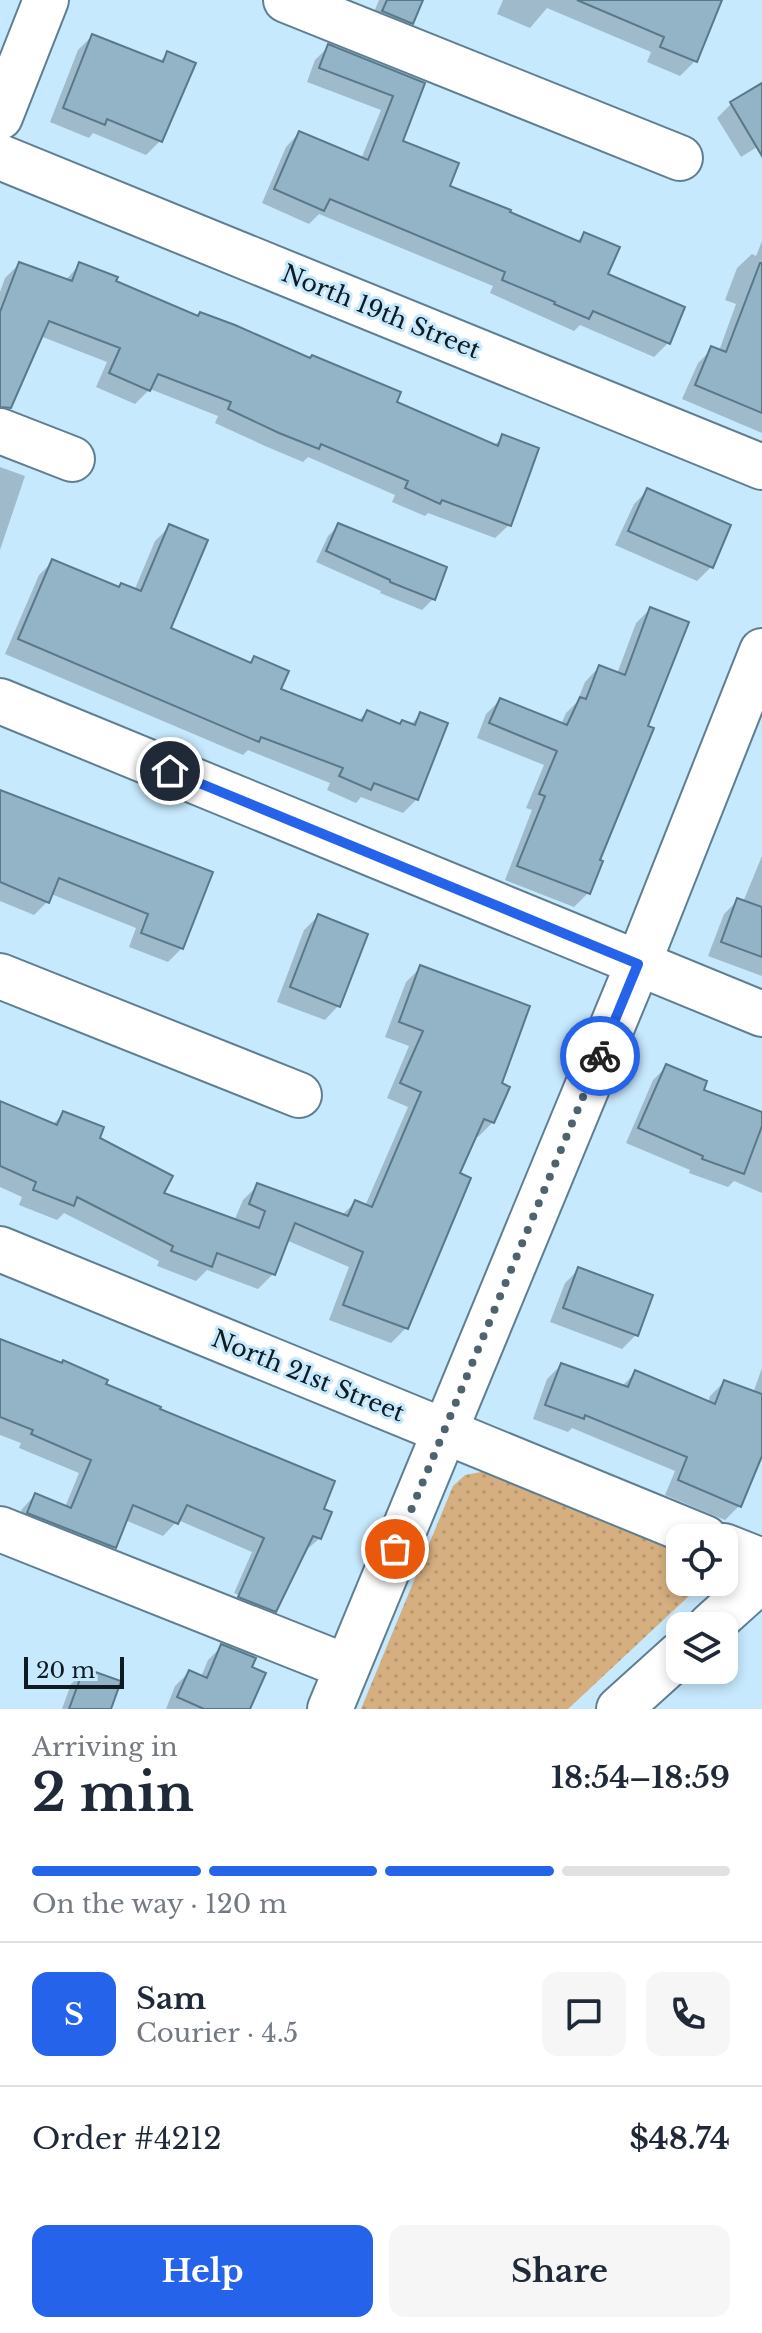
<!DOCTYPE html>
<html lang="en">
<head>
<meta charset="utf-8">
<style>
  :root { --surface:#fff; --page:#f6f6f7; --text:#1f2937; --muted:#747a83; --line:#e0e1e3; --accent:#2563eb }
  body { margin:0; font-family:"Libre Baskerville",serif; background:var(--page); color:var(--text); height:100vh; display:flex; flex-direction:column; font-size:30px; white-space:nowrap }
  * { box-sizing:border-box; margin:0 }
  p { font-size:26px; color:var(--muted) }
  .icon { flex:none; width:44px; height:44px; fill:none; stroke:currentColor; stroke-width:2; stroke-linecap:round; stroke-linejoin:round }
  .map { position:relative; height:1709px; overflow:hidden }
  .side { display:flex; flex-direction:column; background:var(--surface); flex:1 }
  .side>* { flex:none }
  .controls { position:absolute; left:666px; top:1524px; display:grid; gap:16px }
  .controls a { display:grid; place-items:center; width:72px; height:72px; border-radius:16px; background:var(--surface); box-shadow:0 4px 12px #0003; font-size:40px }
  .scale { position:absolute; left:24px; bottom:20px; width:100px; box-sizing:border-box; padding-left:8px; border:4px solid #0f1b22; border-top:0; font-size:22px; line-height:28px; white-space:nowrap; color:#0f1b22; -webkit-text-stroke:6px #c7e9fd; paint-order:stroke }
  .pin { position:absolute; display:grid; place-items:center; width:68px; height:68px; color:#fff; margin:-34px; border:4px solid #fff; border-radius:50%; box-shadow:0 2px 8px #0007 }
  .courier { position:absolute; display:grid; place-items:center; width:80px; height:80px; margin:-40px; border:6px solid #2563eb; border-radius:50%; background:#fff; color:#222; box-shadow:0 2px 10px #0007 }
  .head em { font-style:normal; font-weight:700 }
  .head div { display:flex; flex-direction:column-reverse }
  .head { display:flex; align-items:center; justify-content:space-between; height:136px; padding:0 32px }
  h1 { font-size:52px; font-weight:700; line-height:60px }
  .bar { display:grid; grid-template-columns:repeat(4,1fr); gap:12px 8px; align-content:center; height:96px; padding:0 32px }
  .bar i { height:10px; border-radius:6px; background:var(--line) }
  .bar .on { background:var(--accent) }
  .bar p { grid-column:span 4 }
  .line { display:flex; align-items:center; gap:20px; padding:0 32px; border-top:2px solid var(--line) }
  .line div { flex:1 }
  .round { display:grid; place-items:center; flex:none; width:84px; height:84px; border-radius:16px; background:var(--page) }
  .primary-button { display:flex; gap:16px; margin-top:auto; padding:16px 32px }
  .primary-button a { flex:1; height:92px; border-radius:16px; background:var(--accent); color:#fff; font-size:32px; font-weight:700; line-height:92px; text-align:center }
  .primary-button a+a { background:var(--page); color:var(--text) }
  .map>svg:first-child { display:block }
  .grass { fill:url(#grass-dots) }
  .shadow { fill:#0003 }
  .building { fill:#93b4c7; stroke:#59788a; stroke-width:2 }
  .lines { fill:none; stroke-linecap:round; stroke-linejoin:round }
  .minor-casing { stroke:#5f7e90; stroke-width:48 }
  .major-casing { stroke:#5f7e90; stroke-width:48 }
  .minor { stroke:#fff; stroke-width:44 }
  .major { stroke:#fff; stroke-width:44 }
  .done { stroke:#4f636f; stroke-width:8; stroke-dasharray:0 14.4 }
  .route { stroke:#2563eb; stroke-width:10 }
  .labels { text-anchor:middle; stroke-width:6; stroke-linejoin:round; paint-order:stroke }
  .street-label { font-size:24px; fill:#0f1b22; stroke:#c7e9fd }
</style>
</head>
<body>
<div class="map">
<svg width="762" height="1709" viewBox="0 0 762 1709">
  <defs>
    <pattern id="grass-dots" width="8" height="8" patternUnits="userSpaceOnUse" patternTransform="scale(2)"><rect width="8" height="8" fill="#d6af80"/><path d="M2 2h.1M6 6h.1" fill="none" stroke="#b6966e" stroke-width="1.8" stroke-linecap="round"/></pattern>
  </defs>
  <rect width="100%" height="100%" fill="#c7e9fd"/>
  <path class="grass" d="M481,1472L506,1476L680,1546V1582H704L568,1709H361L453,1486L465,1475Z"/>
  <path class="shadow" d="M379,0H421L411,23L396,38L368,27Z
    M503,0H711L695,61L680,76L647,62L651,52L547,8L530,28L497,14Z
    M92,36L159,62L168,53L160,141L146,155L93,133L89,138L50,122L78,50Z
    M329,46L423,84L401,142L447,187L576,242L585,234L605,276L668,343L654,357L580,325L574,331L490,293L493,286L319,214L309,224L262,203L286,147L299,133L361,159L381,110L307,82L315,60Z
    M762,85V144L741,157L717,118L731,104Z
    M762,241V433L682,399L698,363L712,349L719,351L736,304L725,300L737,268L752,254L756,256Z
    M19,264L65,281L80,264L114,282L493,446L503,437L509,525L495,538L428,513L425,516L392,502L395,495L308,457L303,462L265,446L215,423L218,416L150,389L135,404L96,387L107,362L40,336L9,407L0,416V292L5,278Z
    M0,467L25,476L0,550Z
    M648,490L711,567L697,581L615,545L634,504Z
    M339,525L433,599L422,610L380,593L381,591L316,562L328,536Z
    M169,527V629L249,664L255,658L279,690L358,721L367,712L399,726L410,725L421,714L417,799L403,813L361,797L356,803L327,790L330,783L248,750L243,755L5,654L39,575L53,561L117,589L134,591L155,541Z
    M650,609L598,861L588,893L574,907L505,880L532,810L526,808L544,765L477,738L486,714L500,700L561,725L566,713L577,702L585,682L599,667L617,674L636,623Z
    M0,792L210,873L182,948L168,962L129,947L136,928L51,894L48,901L34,915L0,901Z
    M762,856V976L708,956L724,914L738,900L743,902Z
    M318,916L339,1005L325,1020L277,1002L304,930Z
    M421,967L499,1084L493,1122L478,1137L474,1136L458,1174L406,1328L391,1343L329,1320L349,1267L286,1240L273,1274L258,1289L207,1270L196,1281L157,1266L159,1261L64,1213L57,1220L19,1205L22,1197L0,1187V1103L52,1125L63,1114L98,1139L162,1194L234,1221L243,1200L258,1185L341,1216L355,1202L365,1206L408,1107L387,1098L409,1046L385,1037L406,982Z
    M667,1066L701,1091L762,1114V1193L734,1181L728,1187L689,1173L690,1170L626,1143L653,1080Z
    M579,1269L636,1335L622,1349L550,1322L565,1283Z
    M0,1341L158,1411L321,1510L320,1538L305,1551L275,1611L261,1624L226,1610L232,1597L271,1612V1608L234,1593L252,1552L178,1520L163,1536L125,1520L114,1547L100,1560L15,1526L22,1509L35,1495L65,1507L79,1473L19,1448L21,1443L0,1435Z
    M561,1365L621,1387L635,1373L708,1403L710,1396L724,1382L753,1393L762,1368V1451L739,1506L725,1520L665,1495L675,1471L572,1428L568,1432L533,1419L547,1379Z
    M222,1646L250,1668L248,1709H166L175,1686L189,1672L201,1677L208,1660Z
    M85,1670L109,1709H62L71,1684Z"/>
  <path class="building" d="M387,0H423L413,24L382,11Z
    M577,0H722L697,62L660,47L664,37Z
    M92,34L163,62L167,51L196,63L162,142L107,119L105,125L63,108Z
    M328,44L425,83L403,141L459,163L450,186L511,210L510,212L580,242L584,232L620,247L608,274L685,307L670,344L593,311L589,319L554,304L555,302L502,280L505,272L330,199L324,211L274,189L299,131L368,160L393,96L319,68Z
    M762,83V156L730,102Z
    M19,262L72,281L79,262L118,277L116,281L198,316L200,312L235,325L310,358L312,355L401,392L397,402L498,446L502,434L539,448L511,526L442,500L440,504L405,488L408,481L321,444L319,449L279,433L228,409L231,402L158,374L150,391L109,373L120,348L49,321L11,408L0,407V312Z
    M760,263H762V413L695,385L711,346L726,352Z
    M647,488L731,525L713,568L628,531Z
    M338,523L447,567L435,600L390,582V580L326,551Z
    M169,524L208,540L171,628L251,663L254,656L289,671L281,689L362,721L367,710L400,724L402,720L415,725L420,712L448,723L418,800L374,783L371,790L339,776L343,768L261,737L259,742L18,639L52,559L119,587L121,583L141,591Z
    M650,607L689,622L648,726L654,728L600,860L603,861L590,894L517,866L545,796L539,794L557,751L489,723L500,698L567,725L580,697L586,699L599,665L625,675Z
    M0,790L213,872L183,949L141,933L148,914L59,878L49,903L0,882Z
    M737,898L762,907V957L721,942Z
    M318,914L368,934L340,1007L290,987Z
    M420,965L530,1006L502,1083L510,1087L494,1123L484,1119L460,1173L471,1178L408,1329L343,1305L363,1252L295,1223L275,1275L217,1253L212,1267L171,1251L173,1246L77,1197L74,1206L33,1190L36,1182L0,1166V1101L57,1125L63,1111L104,1127L100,1138L173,1176L164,1193L259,1228L265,1211L249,1204L257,1183L348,1216L355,1200L372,1207L421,1092L400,1083L423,1031L399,1022Z
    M666,1064L707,1081L704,1090L762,1112V1126L744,1174L702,1159L703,1156L638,1128Z
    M578,1267L653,1295L638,1336L563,1308Z
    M0,1339L62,1363L63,1360L108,1380L106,1384L161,1407L160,1409L335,1481L324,1509L332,1512L321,1539L313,1536L276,1612L238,1597L264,1538L187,1505L178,1524L133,1505L116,1548L27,1513L35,1493L71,1508L91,1460L31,1434L33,1430L0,1417Z
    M561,1363L628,1387L635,1370L715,1404L724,1380L762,1394V1456L741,1507L678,1480L687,1457L585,1415L584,1419L545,1405Z
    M221,1644L256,1658L252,1667L266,1673L250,1709H204L177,1697L189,1670L207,1678Z
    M84,1668L121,1681L111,1709H69Z"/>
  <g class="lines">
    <defs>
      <path id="minor" d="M286,0L680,158
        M0,117L46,0
        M0,157L762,467
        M0,431L72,459
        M0,701L762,1014
        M0,976L299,1095
        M0,1249L705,1538
        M0,1529L347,1667
        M724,1546L762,1561
        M330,1709L638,964L762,651"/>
      <path id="major" d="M710,1626L762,1579
        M619,1709L680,1654"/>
    </defs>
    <use href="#minor" class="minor-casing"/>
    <use href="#major" class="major-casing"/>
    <use href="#minor" class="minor"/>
    <use href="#major" class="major"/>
  </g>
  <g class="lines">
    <path class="done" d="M395,1549L600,1056"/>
    <path class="route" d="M170,771L638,964L600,1056"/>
  </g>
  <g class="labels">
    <g class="street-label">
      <text transform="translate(381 312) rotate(22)" y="8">North 19th Street</text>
      <text transform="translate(308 1376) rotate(22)" y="8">North 21st Street</text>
    </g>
  </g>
</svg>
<div class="controls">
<a><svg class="icon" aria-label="locate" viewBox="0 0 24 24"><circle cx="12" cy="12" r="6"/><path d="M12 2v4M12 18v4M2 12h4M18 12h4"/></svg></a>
<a><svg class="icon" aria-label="layers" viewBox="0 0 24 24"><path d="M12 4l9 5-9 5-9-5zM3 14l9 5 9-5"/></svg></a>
</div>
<div class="scale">20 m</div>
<div class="pin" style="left:395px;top:1549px;background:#ea580c"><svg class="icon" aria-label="bag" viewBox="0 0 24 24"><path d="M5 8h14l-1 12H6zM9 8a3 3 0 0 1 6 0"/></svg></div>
<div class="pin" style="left:170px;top:771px;background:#1f2937"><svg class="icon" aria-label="home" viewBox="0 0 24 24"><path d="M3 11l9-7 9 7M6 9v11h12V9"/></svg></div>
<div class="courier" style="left:600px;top:1056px"><svg class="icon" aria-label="bike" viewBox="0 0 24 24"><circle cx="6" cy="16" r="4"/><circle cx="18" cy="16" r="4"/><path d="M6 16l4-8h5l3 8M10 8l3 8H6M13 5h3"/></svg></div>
</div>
<section class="side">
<div class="head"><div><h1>2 min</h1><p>Arriving in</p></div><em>18:54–18:59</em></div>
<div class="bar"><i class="on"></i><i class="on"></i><i class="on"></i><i></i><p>On the way · 120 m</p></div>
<div class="line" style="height:144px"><b class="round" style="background:var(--accent);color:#fff">S</b><div><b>Sam</b><p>Courier · 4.5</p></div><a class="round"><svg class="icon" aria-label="chat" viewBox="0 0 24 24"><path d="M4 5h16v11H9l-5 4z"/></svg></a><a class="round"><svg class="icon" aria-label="phone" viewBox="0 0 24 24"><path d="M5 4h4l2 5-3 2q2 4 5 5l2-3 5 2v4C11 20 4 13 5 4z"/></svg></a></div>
<div class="line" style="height:104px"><div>Order #4212</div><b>$48.74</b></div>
<div class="primary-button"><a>Help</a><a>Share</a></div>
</section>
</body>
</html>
